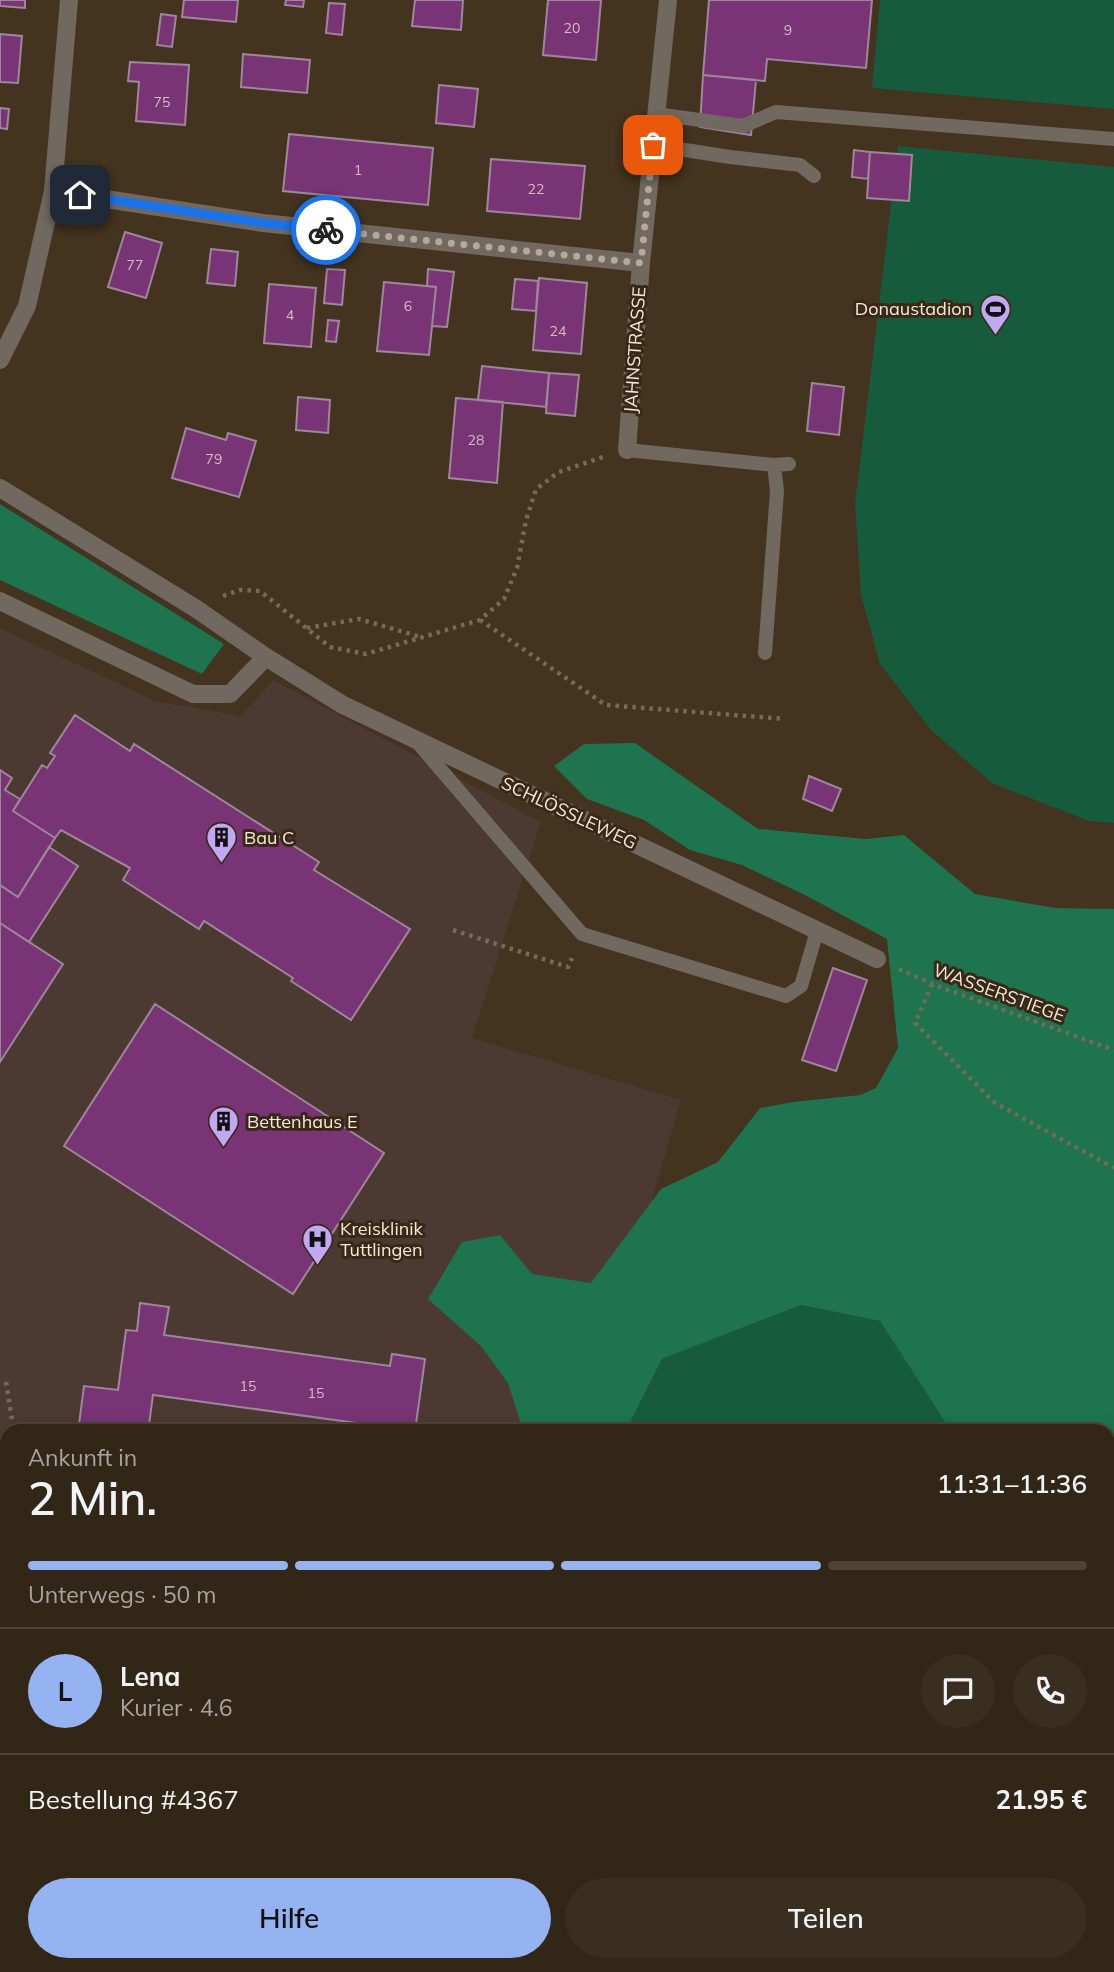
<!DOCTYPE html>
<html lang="de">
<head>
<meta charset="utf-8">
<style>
  :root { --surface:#322617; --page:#3a2e20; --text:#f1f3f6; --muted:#a8a5a1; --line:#4d4336; --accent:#95b2f1 }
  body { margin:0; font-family:Mulish,sans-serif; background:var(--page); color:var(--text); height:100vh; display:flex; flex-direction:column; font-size:26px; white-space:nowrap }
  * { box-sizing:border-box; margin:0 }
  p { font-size:23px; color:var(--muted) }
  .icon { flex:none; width:38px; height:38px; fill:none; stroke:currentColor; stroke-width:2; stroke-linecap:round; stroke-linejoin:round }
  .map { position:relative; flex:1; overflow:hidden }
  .side { position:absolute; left:0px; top:1424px; width:1115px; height:548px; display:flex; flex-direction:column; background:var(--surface); border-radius:21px 21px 0 0; box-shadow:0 4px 18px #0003,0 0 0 2px var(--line) }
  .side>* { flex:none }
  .pin { position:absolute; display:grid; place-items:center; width:60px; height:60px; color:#fff; margin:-30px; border-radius:14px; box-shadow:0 4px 10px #0006 }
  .courier { position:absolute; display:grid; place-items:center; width:70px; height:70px; margin:-35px; border:5px solid #1a73e8; border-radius:50%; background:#fff; color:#222; box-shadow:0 2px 9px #0007 }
  .headline em { font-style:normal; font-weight:600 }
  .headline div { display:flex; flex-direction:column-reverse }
  .headline { display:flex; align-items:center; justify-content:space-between; height:119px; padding:0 28px }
  h1 { font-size:46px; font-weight:600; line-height:52px }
  .bar { display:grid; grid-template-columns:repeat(4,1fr); gap:10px 7px; align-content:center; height:84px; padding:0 28px }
  .bar i { height:9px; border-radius:5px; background:var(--line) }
  .bar .on { background:var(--accent) }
  .bar p { grid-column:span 4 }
  .line { display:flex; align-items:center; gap:18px; padding:0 28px; border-top:2px solid var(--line) }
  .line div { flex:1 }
  .round { display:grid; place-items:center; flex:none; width:74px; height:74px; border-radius:37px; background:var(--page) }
  .button { display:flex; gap:14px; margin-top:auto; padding:14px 28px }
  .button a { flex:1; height:80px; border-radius:42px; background:var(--accent); color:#111; font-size:28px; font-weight:600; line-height:80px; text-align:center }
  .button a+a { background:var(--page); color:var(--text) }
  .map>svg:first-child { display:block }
  .medical { fill:#4c3932 }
  .green { fill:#175b3d }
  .forest { fill:#1d744e }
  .building { fill:#783474; stroke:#9e879b; stroke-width:2 }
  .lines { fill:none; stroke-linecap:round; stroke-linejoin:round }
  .path { stroke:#786a58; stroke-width:4.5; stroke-dasharray:3.5 5; stroke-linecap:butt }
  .service { stroke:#71695f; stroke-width:14 }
  .minor { stroke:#71695f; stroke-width:18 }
  .done { stroke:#b6a99a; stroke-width:7; stroke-dasharray:0 12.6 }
  .route { stroke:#1a73e8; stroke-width:9 }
  .labels { text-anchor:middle; stroke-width:6; stroke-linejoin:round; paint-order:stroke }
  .number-label { font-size:14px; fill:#d5bcc3 }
  .poi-label { font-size:18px; fill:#f4e9dd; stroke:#392815; text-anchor:start }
  .street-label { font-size:18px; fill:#f4e9dd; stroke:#392815 }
</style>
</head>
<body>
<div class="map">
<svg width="1114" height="1972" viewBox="0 0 1114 1972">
  <rect width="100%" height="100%" fill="#43331f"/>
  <path class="medical" d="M0,628L155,701L241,716L273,680L541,822L472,1038L681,1100L585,1431L7,1432V1709L0,1708Z"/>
  <path class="green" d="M880,0H1114V109L872,88Z
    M898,146L1114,167V823L1089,821L992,783L931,730L880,664L861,595L855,504Z
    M801,1305L880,1321L945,1422L954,1431L626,1432L662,1359Z
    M98,1965H278L276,1972H101Z
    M709,1965H848L847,1972H725Z"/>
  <path class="forest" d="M0,504L224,644L202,674L0,580Z
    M635,743L758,829L866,839L904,835L975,894L1055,908L1114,909V1972H847L848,1965H1108V1432L954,1431L945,1422L880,1321L801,1305L662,1359L626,1431H515L520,1421L508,1383L481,1346L428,1299L462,1242L500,1235L532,1274L591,1283L661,1189L718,1162L760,1108L793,1102L860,1095L876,1088L898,1048L887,939L805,895L742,865L690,850L644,820L587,799L554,766L584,744Z"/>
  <path class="building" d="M0,0H25V8L0,6Z
    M184,0H238L236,22L182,17Z
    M286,0H304L303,7L285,5Z
    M415,0H463L461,30L412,26Z
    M548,0H601L596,60L543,55Z
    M709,0H872L866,68L767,59L765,81L703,75Z
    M329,3L345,4L342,35L326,33Z
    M161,14L176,16L172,47L157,45Z
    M0,34L22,36L18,83L0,82Z
    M243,54L310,60L307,93L241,87Z
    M130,62L189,65L185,125L136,121L139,82L128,81Z
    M703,75L756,80L751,135L700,127Z
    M439,85L478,89L474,127L436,123Z
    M0,108L9,109L7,129L0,128Z
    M289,134L433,148L428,205L283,191Z
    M854,150L870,152L868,179L852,177Z
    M870,152L912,155L909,201L867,198Z
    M491,159L585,166L580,219L487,211Z
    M125,232L162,243L146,298L108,287Z
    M211,249L238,252L235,286L207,283Z
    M327,269L345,270L342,305L324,303Z
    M428,269L454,272L447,327L432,326L436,287L427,286Z
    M539,278L587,283L581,354L533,350Z
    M515,279L538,281L536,311L512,309Z
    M384,282L436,287L429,355L377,351Z
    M269,284L316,288L311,347L264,343Z
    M328,320L339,321L336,342L326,341Z
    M482,366L549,373L546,407L478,400Z
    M549,373L579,375L575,416L546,413Z
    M812,383L844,387L839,435L807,431Z
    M298,397L330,400L328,433L296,430Z
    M456,398L503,402L497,483L449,478Z
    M186,428L226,440L228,433L256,441L239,497L172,478Z
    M75,715L130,751L134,744L319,862L314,870L410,929L351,1020L291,981L293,978L204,921L199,929L123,880L130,868L61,830L55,838L13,811L42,765L47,768L55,756L50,753Z
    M0,770L12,778L5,790L20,799L13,811L55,838L18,897L0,885Z
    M809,776L841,789L832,811L803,799Z
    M49,847L78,866L29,942L0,923V885L18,897Z
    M0,923L63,964L0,1062Z
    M833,968L867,980L836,1071L802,1060Z
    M155,1004L384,1153L293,1294L64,1146Z
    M140,1303L169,1307L164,1335L390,1366L392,1354L425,1359L415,1431L153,1395L148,1432H78L84,1386L118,1390L126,1330L137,1331Z
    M0,1517L7,1518V1664L0,1663Z
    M0,1857L7,1858V1965H65L64,1972H0Z
    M366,1965H404L401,1972H385Z
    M479,1965H520L517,1972H496Z"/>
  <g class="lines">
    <path class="path" d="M223,596L240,590L260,591L330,647L366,654L480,620L504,599L517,568L526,520L536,489L559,472L603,457
      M480,620L606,705L785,719
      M307,628L359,619L421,637
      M453,930L568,967L572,958
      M899,969L932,984L1114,1050
      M932,984L915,1023L995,1103L1114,1168
      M6,1382L14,1432
      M1108,1625L1114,1623
      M177,1965L179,1972
      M216,1965L222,1972
      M771,1965L776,1972
      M291,1972L293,1965
      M540,1972L543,1965
      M810,1972L814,1965"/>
    <path class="service" d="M656,114L743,126L776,112L1114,139
      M653,145L730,157L800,165L814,176
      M627,450L774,465L789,464
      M765,653L777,491L774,465
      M418,743L582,934L786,996L801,986L817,931"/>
    <path class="minor" d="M53,191L263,223L641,263
      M0,360L27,306L53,191L69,0
      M627,450L641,263L668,0
      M0,488L195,608L266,657L343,705L877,959
      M0,601L193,694H230L266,657
      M0,1757L7,1758"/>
  </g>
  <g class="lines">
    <path class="done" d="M326,230L641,263L653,145"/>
    <path class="route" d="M80,195L263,223L326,230"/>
  </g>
  <defs>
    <symbol id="stadium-pin" viewBox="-11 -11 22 30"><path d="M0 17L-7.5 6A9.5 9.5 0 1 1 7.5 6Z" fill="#c1a8f3" stroke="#392815"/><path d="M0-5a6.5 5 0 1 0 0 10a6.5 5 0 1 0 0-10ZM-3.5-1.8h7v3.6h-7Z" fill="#111"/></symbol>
    <symbol id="building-pin" viewBox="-11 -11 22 30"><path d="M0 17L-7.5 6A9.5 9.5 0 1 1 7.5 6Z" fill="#c1a8f3" stroke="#392815"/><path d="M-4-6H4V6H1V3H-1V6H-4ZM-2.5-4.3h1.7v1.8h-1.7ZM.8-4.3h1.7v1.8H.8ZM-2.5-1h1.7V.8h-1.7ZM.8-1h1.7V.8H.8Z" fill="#111"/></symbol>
    <symbol id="hospital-pin" viewBox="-11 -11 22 30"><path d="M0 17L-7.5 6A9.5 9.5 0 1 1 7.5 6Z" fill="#c1a8f3" stroke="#392815"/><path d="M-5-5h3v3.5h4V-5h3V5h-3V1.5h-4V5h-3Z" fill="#111"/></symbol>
  </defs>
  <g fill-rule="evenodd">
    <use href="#stadium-pin" x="978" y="292" width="35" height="47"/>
    <use href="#building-pin" x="204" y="820" width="35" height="47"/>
    <use href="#building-pin" x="206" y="1104" width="35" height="47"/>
    <use href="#hospital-pin" x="300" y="1222" width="35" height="47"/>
  </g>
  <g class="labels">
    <g class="number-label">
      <text x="572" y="33">20</text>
      <text x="788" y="35">9</text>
      <text x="162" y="107">75</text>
      <text x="358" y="175">1</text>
      <text x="536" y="194">22</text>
      <text x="135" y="270">77</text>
      <text x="408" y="311">6</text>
      <text x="290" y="320">4</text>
      <text x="558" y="336">24</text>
      <text x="476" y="445">28</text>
      <text x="214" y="464">79</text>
      <text x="248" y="1391">15</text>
      <text x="316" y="1398">15</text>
    </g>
    <g class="poi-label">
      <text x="972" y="315" text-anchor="end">Donaustadion</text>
      <text x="244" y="844">Bau C</text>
      <text x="247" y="1128">Bettenhaus E</text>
      <text x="340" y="1235">Kreisklinik<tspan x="340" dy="21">Tuttlingen</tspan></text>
    </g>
    <g class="street-label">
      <text transform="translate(635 350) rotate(-86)" y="6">JAHNSTRASSE</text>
      <text transform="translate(569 813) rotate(25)" y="6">SCHLÖSSLEWEG</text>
      <text transform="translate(999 993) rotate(20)" y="6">WASSERSTIEGE</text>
    </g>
  </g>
</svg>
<div class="pin" style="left:653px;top:145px;background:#ea580c"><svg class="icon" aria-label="bag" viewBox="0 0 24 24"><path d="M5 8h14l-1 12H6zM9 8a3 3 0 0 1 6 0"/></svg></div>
<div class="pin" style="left:80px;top:195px;background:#1f2937"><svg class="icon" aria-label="home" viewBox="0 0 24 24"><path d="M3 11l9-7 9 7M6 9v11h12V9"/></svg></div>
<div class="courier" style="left:326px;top:230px"><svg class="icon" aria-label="bike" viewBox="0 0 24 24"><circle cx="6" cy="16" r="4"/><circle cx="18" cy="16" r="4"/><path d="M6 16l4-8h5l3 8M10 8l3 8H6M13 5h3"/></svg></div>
<section class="side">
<div class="headline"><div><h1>2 Min.</h1><p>Ankunft in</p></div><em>11:31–11:36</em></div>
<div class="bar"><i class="on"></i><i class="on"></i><i class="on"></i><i></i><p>Unterwegs · 50 m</p></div>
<div class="line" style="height:126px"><b class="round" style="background:var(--accent);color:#111">L</b><div><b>Lena</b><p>Kurier · 4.6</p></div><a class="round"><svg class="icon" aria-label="chat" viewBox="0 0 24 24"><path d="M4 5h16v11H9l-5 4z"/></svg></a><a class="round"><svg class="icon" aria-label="phone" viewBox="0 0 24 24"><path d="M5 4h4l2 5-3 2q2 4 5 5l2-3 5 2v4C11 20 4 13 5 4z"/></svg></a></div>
<div class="line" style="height:91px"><div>Bestellung #4367</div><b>21.95 €</b></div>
<div class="button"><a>Hilfe</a><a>Teilen</a></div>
</section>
</div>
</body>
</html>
